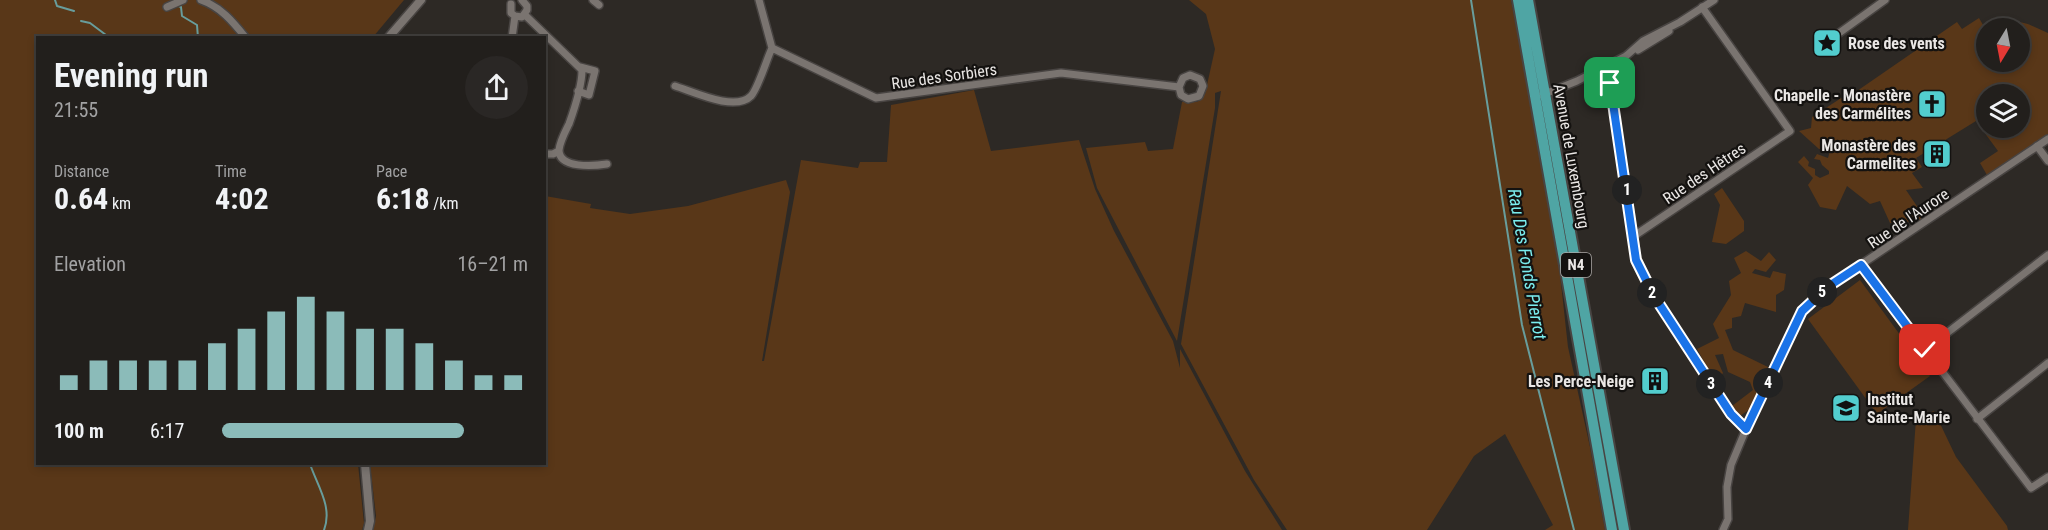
<!DOCTYPE html>
<meta charset="utf-8">
<style>
:root{--surface:#221f1c;--page:#2a2725;--text:#f1f3f6;--muted:#a2a2a3;--line:#3f3d3b;--accent:#8bbbb9}
body{margin:0;font-family:"Roboto Condensed",sans-serif;background:var(--page);color:var(--text);height:100vh;display:flex;flex-direction:column;font-size:22px;white-space:nowrap}
*{box-sizing:border-box;margin:0}
p{font-size:20px;color:var(--muted)}
.icon{flex:none;width:33px;height:33px;fill:none;stroke:currentColor;stroke-width:2;stroke-linecap:round;stroke-linejoin:round}
.map{position:relative;flex:1;overflow:hidden}
.drawer{position:absolute;left:36px;top:36px;width:510px;height:429px;display:flex;flex-direction:column;background:var(--surface);border-radius:0px;box-shadow:0 3px 9px #0003,0 0 0 2px var(--line)}
.drawer>*{flex:none}
.needle{width:39px;rotate:190deg}
.controls{position:absolute;left:1976px;top:18px;display:grid;gap:12px}
.controls a{display:grid;place-items:center;width:54px;height:54px;border-radius:50%;background:var(--surface);box-shadow:0 3px 9px #0003,0 0 0 2px var(--line);font-size:30px}
.pin{position:absolute;display:grid;place-items:center;width:51px;height:51px;color:#fff;margin:-26px;border-radius:12px;box-shadow:0 3px 9px #0006}
.km{position:absolute;width:30px;height:30px;margin:-15px;border-radius:50%;background:#222;color:#fff;font-size:16px;line-height:30px;text-align:center}
.round{display:grid;place-items:center;flex:none;width:63px;height:63px;border-radius:32px;background:var(--page)}
.head{display:flex;align-items:center;justify-content:space-between;height:102px;padding:0 18px}
h1{font-size:33px;font-weight:700;line-height:45px}
.stats{display:grid;grid-template-columns:repeat(3,1fr);gap:9px;height:102px;padding:6px 18px}
.stats div{display:grid;align-content:center}
.stats b{font-size:30px;font-weight:700}
.stats small{font-size:16px;font-weight:400}
.stats p{font-size:16px}
.chart{height:168px;padding:12px 18px}
.chart p{display:flex;justify-content:space-between}
.chart svg{width:100%;height:108px;margin-top:6px;stroke:var(--accent);stroke-width:6}
ul{padding:0 18px;list-style:none;font-size:20px}
li{display:grid;grid-template-columns:96px 72px 1fr;align-items:center;height:45px}
li i{height:15px;border-radius:8px;background:var(--accent)}
.map>svg:first-child{display:block}
.green{fill:#593718;fill-rule:evenodd}
.lines{fill:none;stroke-linecap:round;stroke-linejoin:round}
.stream{stroke:#689d9c;stroke-width:2}
.minor-casing{stroke:#484442;stroke-width:10}
.tertiary-casing{stroke:#484442;stroke-width:11}
.primary-casing{stroke:#484442;stroke-width:14}
.minor{stroke:#7a7470;stroke-width:7}
.tertiary{stroke:#7a7470;stroke-width:8}
.primary{stroke:#4fa5a4;stroke-width:10}
.route-casing{stroke:#fff;stroke-width:12}
.route{stroke:#1a73e8;stroke-width:8}
.labels{text-anchor:middle;stroke-width:4.5;stroke-linejoin:round;paint-order:stroke}
.shield{fill:#141210;stroke:#aaa7a5;stroke-width:1.5}
.shield-label{font-size:15px;font-weight:bold;fill:#eae7e5}
.poi-label{font-size:16px;font-weight:bold;fill:#eae7e5;stroke:#141210;text-anchor:end}
.street-label{font-size:16px;fill:#eae7e5;stroke:#141210}
.water-label{font-size:18px;font-style:italic;fill:#7bedee;stroke:#141210}
</style>
<div class="map">
<svg width="2048" height="530" viewBox="0 0 2048 530">
<rect width="100%" height="100%" fill="#2d2925"/>
<path class="green" d="M0,0H404L373,37L38,38V464H358L364,523L362,530H0Z
M1189,0H1511L1556,238L1568,347L1590,447L1605,530H1545L1553,525L1505,434L1474,456L1427,530H1287L1254,480L1181,344L1221,91L1215,93V108L1177,341L1097,188L1086,148L1145,142L1148,151L1173,149L1182,102H1197L1205,94L1215,49L1206,14Z
M1999,17L2028,24L2048,33V134L1987,175L1980,163L1998,151L1976,121L1916,158L1922,167L1912,173L1923,188L1906,190L1925,218L1920,221L1890,223L1880,201L1870,204L1847,186L1836,210L1820,207L1808,185L1813,178L1798,162L1804,156L1809,162L1808,166L1815,169V175L1820,178L1829,174V171L1822,165L1820,160L1814,159L1817,154L1828,158L1830,151L1819,149L1799,131L1811,128L1812,117L1855,89L1857,91L1957,22L1962,29L1979,18L1983,25L1992,19ZM1986,28H2019V62H1986ZM1986,94H2019V128H1986Z
M974,90L991,151L1079,140L1095,189L1114,231L1173,341L1180,368V349L1245,471L1282,530H373L376,516L370,464H544L545,196L591,204L590,208L630,214L688,206L786,180L790,192L762,361H764L801,160L858,168L860,162H887L891,105Z
M1722,188L1744,221V231L1726,244L1712,242L1720,205L1714,194Z
M1746,251L1761,261L1769,252L1776,260L1766,272L1755,269L1752,273L1770,278L1773,271L1786,274L1784,290L1776,295V312L1745,303L1741,316L1732,318V328L1725,330L1733,350L1768,367L1750,409L1740,416L1732,406L1753,390L1750,382L1728,372L1723,354L1715,355L1723,373L1716,383L1697,349L1719,338L1713,324L1731,295L1729,281L1741,273L1734,258Z
M1860,280L1930,376L1877,414L1808,319Z
M1934,411L1956,457L2007,526L2008,530H1908L1916,419Z"/>
<g class="lines">
<path class="stream" d="M55,0L57,6L74,11
M1471,0L1522,325L1574,530
M176,5L181,7L182,16L197,25L198,38
M81,21L90,23L110,38
M310,464C317,485 333,507 324,530"/>
<g class="minor-casing">
<path id="minor" d="M201,0C221,7 233,22 246,38
M593,0L599,5
M759,0L772,48L876,98L1061,73L1179,87L1181,95L1188,99L1199,96L1203,86L1200,79L1190,75L1183,78L1179,87
M511,4V13L515,16L522,17L527,10V6L522,0
M167,7L183,0
M525,15L582,70C582,84 574,110 569,124C565,132 560,141 559,150C559,169 594,166 607,164
M1680,22L1714,0
M512,38L515,16
M1826,40L1835,36L1885,0
M1638,50L1669,31
M1626,56L1613,70L1610,83L1637,260L1654,296L1731,414L1746,429
M675,86C694,92 735,112 751,96C758,89 767,58 772,48
M578,91L589,95L595,71L580,67
M1542,95L1577,81L1626,56L1643,41L1682,21
M2037,146L2048,161
M544,154H553L559,151
M1634,236L1790,131L1702,7
M1861,265L2031,488L2048,477
M1925,350L2048,255
M1977,419L2048,363
M1723,530L1728,519L1727,487L1731,465L1746,429L1802,311L1829,286L2048,139"/>
</g>
<g class="tertiary-casing">
<path id="tertiary" d="M388,38L421,0
M365,464L370,521L368,530"/>
</g>
<g class="primary-casing">
<path id="primary" d="M1518,0L1612,530
M1528,0L1624,530"/>
</g>
<use href="#minor" class="minor"/>
<use href="#tertiary" class="tertiary"/>
<use href="#primary" class="primary"/>
</g>
<g class="lines">
<g class="route-casing">
<path id="route" d="M1610,83L1636,260L1654,296L1731,414L1746,429L1802,311L1829,286L1861,265L1925,350"/>
</g>
<use href="#route" class="route"/>
</g>
<defs>
<g id="sight-square" transform="scale(1.5)"><rect x="-9" y="-9" width="18" height="18" rx="4" fill="#52cdce" stroke="#141210"/><path d="M0-6L1.8-2.2L6-1.7L2.9 1.2L3.7 5.4L0 3.3L-3.7 5.4L-2.9 1.2L-6-1.7L-1.8-2.2Z" fill="#111"/></g>
<g id="church-square" transform="scale(1.5)"><rect x="-9" y="-9" width="18" height="18" rx="4" fill="#52cdce" stroke="#141210"/><path d="M-1.2-6h2.4v3.5h3.3v2.4h-3.3V6h-2.4V-.1h-3.3v-2.4h3.3Z" fill="#111"/></g>
<g id="building-square" transform="scale(1.5)"><rect x="-9" y="-9" width="18" height="18" rx="4" fill="#52cdce" stroke="#141210"/><path d="M-4-6H4V6H1V3H-1V6H-4ZM-2.5-4.3h1.7v1.8h-1.7ZM.8-4.3h1.7v1.8H.8ZM-2.5-1h1.7V.8h-1.7ZM.8-1h1.7V.8H.8Z" fill="#111"/></g>
<g id="school-square" transform="scale(1.5)"><rect x="-9" y="-9" width="18" height="18" rx="4" fill="#52cdce" stroke="#141210"/><path d="M0-5L7-2L0 1L-7-2ZM-4 1L0 2.5L4 1V4Q0 6-4 4Z" fill="#111"/></g>
</defs>
<g fill-rule="evenodd">
<use href="#sight-square" x="1827" y="43"/>
<use href="#church-square" x="1932" y="104"/>
<use href="#building-square" x="1937" y="154"/>
<use href="#building-square" x="1655" y="381"/>
<use href="#school-square" x="1846" y="408"/>
</g>
<g class="labels">
<rect class="shield" x="1561" y="253" width="30" height="24" rx="4.5"/>
<g class="shield-label">
<text x="1576" y="270">N4</text>
</g>
<g class="poi-label">
<text x="1848" y="49" text-anchor="start">Rose des vents</text>
<text x="1911" y="101">Chapelle - Monastère<tspan x="1911" dy="18">des Carmélites</tspan></text>
<text x="1916" y="151">Monastère des<tspan x="1916" dy="18">Carmelites</tspan></text>
<text x="1634" y="387">Les Perce-Neige</text>
<text x="1867" y="405" text-anchor="start">Institut<tspan x="1867" dy="18">Sainte-Marie</tspan></text>
</g>
<g class="street-label">
<text transform="translate(944 76) rotate(-8)" y="6">Rue des Sorbiers</text>
<text transform="translate(1572 156) rotate(80)" y="6">Avenue de Luxembourg</text>
<text transform="translate(1704 173) rotate(-34)" y="6">Rue des Hêtres</text>
<text transform="translate(1908 218) rotate(-34)" y="6">Rue de l'Aurore</text>
</g>
<g class="water-label">
<text transform="translate(1527 264) rotate(80)" y="6">Rau Des Fonds Pierrot</text>
</g>
</g>
</svg>
<div class="controls">
<a><svg class="needle" viewBox="-14 -14 28 28"><path d="M0-13l5 13h-10z" fill="#e53935"/><path d="M0 13l5-13h-10z" fill="#a2a2a3"/></svg></a>
<a><svg class="icon" aria-label="layers" viewBox="0 0 24 24"><path d="M12 4l9 5-9 5-9-5zM3 14l9 5 9-5"/></svg></a>
</div>
<div class="pin" style="left:1610px;top:83px;background:#1e9e55"><svg class="icon" aria-label="arrive" viewBox="0 0 24 24"><path d="M6 21V4h12l-3 4 3 4H6"/></svg></div>
<div class="pin" style="left:1925px;top:350px;background:#d93025"><svg class="icon" aria-label="check" viewBox="0 0 24 24"><path d="M5 12l5 5 9-10"/></svg></div>
<b class="km" style="left:1627px;top:190px">1</b>
<b class="km" style="left:1652px;top:293px">2</b>
<b class="km" style="left:1711px;top:384px">3</b>
<b class="km" style="left:1768px;top:383px">4</b>
<b class="km" style="left:1822px;top:292px">5</b>
<section class="drawer">
<div class="head"><div><h1>Evening run</h1><p>21:55</p></div><a class="round"><svg class="icon" aria-label="share" viewBox="0 0 24 24"><path d="M12 15V3M7 8l5-5 5 5M5 13v7h14v-7"/></svg></a></div>
<div class="stats">
<div><p>Distance</p><b>0.64<small> km</small></b></div>
<div><p>Time</p><b>4:02</b></div>
<div><p>Pace</p><b>6:18<small> /km</small></b></div>
</div>
<div class="chart"><p><span>Elevation</span>16–21 m</p>
<svg viewBox="0 0 160 44" preserveAspectRatio="none"><path d="M5 44V38M15 44V32M25 44V32M35 44V32M45 44V32M55 44V25M65 44V19M75 44V12M85 44V6M95 44V12M105 44V19M115 44V19M125 44V25M135 44V32M145 44V38M155 44V38"/></svg>
</div>
<ul>
<li><b>100 m</b>6:17<i style="width:79%"></i></li>
</ul>
</section>
</div>
